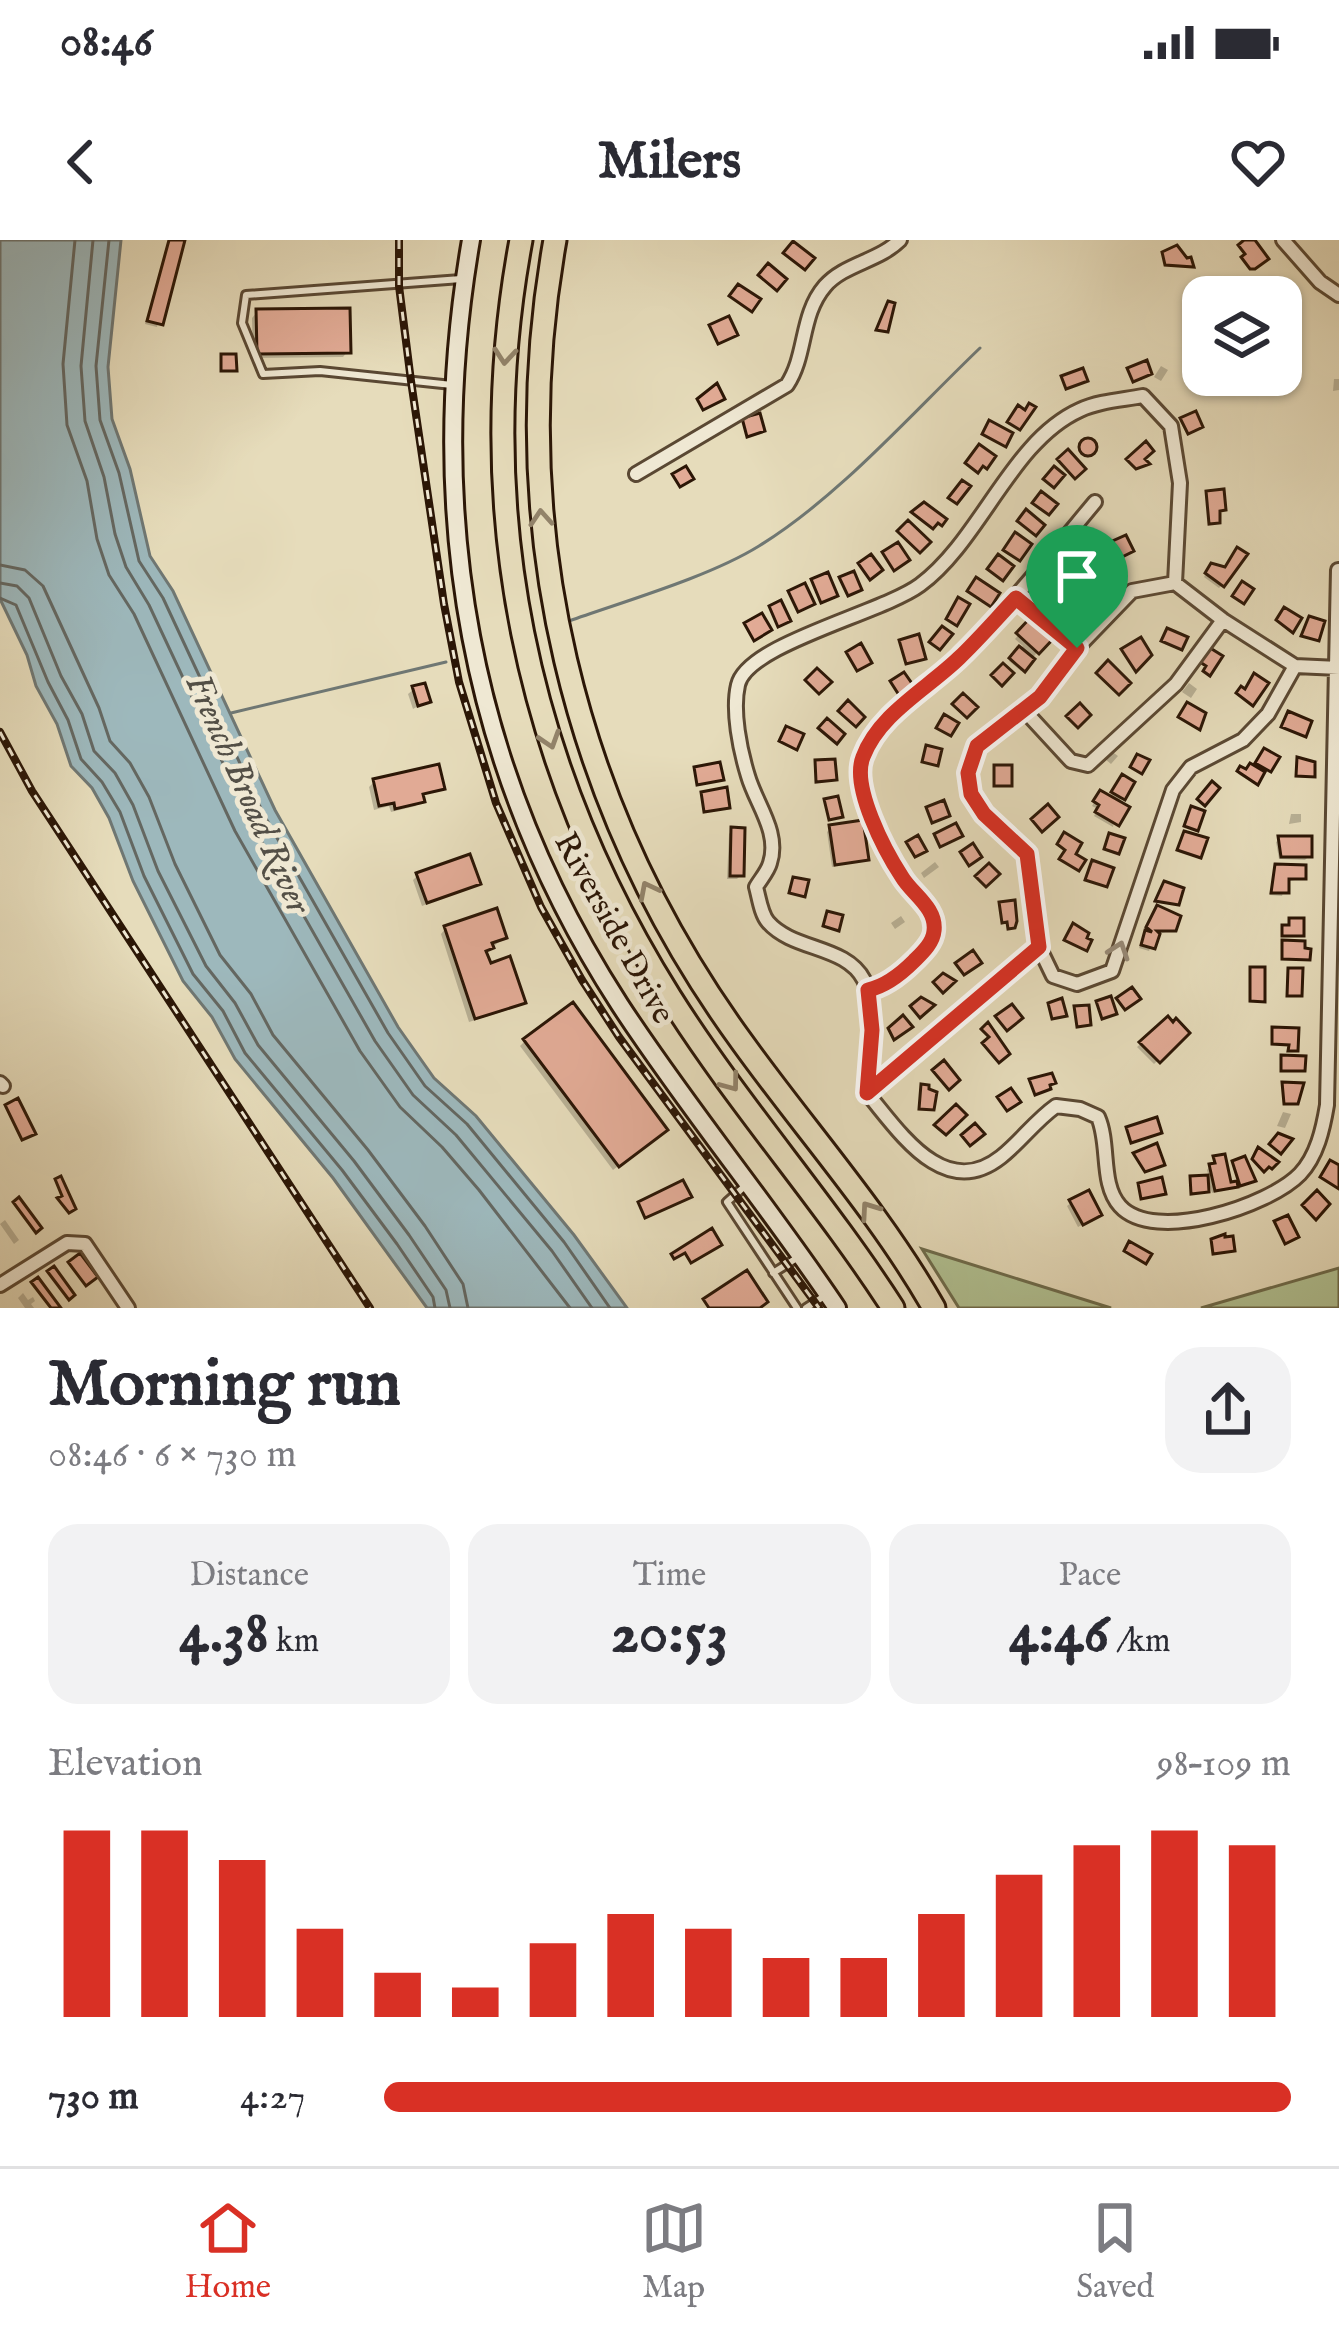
<!DOCTYPE html>
<meta charset="utf-8">
<style>
:root{--surface:#fff;--page:#f2f2f3;--text:#2b2b33;--muted:#7c7c81;--line:#e1e1e2;--accent:#d93025}
body{margin:0;font-family:"IM FELL English",serif;background:var(--page);color:var(--text);height:100vh;display:flex;flex-direction:column;font-size:45px;white-space:nowrap}
*{box-sizing:border-box;margin:0}
p{font-size:39px;color:var(--muted)}
.icon{flex:none;width:66px;height:66px;fill:none;stroke:currentColor;stroke-width:2;stroke-linecap:round;stroke-linejoin:round}
.map{position:relative;height:1068px;overflow:hidden}
.panel{display:flex;flex-direction:column;background:var(--surface);flex:1}
.panel>*{flex:none}
.tools{position:absolute;left:1182px;top:36px;display:grid;gap:24px}
.tools a{display:grid;place-items:center;width:120px;height:120px;border-radius:24px;background:var(--surface);box-shadow:0 3px 9px #0004;font-size:60px}
.pin{position:absolute;display:grid;place-items:center;width:102px;height:102px;color:#fff;margin:-123px -51px;border-radius:50% 50% 50% 0;rotate:-45deg;box-shadow:0 0 12px #0007}
.pin .icon{rotate:45deg}
.round{display:grid;place-items:center;flex:none;width:126px;height:126px;border-radius:36px;background:var(--page)}
.overview{display:flex;align-items:center;justify-content:space-between;height:204px;padding:0 48px}
h1{font-size:66px;font-weight:800;line-height:90px}
.figures{display:grid;grid-template-columns:repeat(3,1fr);gap:18px;height:204px;padding:12px 48px}
.figures div{display:grid;align-content:center;border-radius:30px;background:var(--page);text-align:center}
.figures b{font-size:60px;font-weight:800}
.figures small{font-size:33px;font-weight:400}
.figures p{font-size:33px}
.chart{height:336px;padding:24px 48px}
.chart p{display:flex;justify-content:space-between}
.chart svg{width:100%;height:216px;margin-top:12px;stroke:var(--accent);stroke-width:6}
ul{padding:0 48px;list-style:none;font-size:39px}
li{display:grid;grid-template-columns:192px 144px 1fr;align-items:center;height:90px}
li i{height:30px;border-radius:15px;background:var(--accent)}
.status{display:flex;justify-content:space-between;align-items:center;height:84px;padding:0 60px;background:var(--surface);direction:ltr}
.status svg{height:33px;fill:currentColor}
header{display:flex;justify-content:space-between;align-items:center;height:156px;padding:0 48px;background:var(--surface);font-size:54px;font-weight:800}
.dock{display:flex;justify-content:space-around;align-items:center;height:168px;border-top:3px solid var(--line);background:var(--surface);font-size:33px;color:var(--muted)}
.dock a{display:grid;justify-items:center;gap:6px}
.dock .selected{color:var(--accent)}
.map>svg:first-child{display:block}
.green{fill:#b1c293;stroke:#6e6c4c;stroke-width:3}
.water{fill:#9db8bc;stroke:#6f7773;stroke-width:3}
.shadow{fill:#0003}
.lines{fill:none;stroke-linecap:round;stroke-linejoin:round}
.shore{stroke:#646761;stroke-width:3}
.stream{stroke:#6f7773;stroke-width:3}
.building{fill:#e2ab96;stroke:#2b1606;stroke-width:3}
.lane-casing{stroke:#5a4833;stroke-width:12}
.street-casing{stroke:#5a4833;stroke-width:18}
.secondary-casing{stroke:#2b1606;stroke-width:22}
.highway-casing{stroke:#2b1606;stroke-width:27}
.lane{stroke:#efe8d3;stroke-width:6}
.street{stroke:#efe8d3;stroke-width:12}
.secondary{stroke:#efe8d3;stroke-width:16}
.highway{stroke:#e6dcbb;stroke-width:21}
.rail-casing{stroke:#2b1606;stroke-width:8}
.rail{stroke:#efe8d3;stroke-width:3;stroke-dasharray:9;stroke-linecap:butt}
.oneway{stroke:#92836a}
.oneway2{stroke:#978a77}
.route-casing{stroke:#fff;stroke-width:24}
.route{stroke:#d93025;stroke-width:15}
.labels{text-anchor:middle;stroke-width:10;stroke-linejoin:round;paint-order:stroke}
.street-label{font-size:33px;fill:#2b1606;stroke:#efe8d3}
.water-label{font-size:36px;font-style:italic;fill:#534f46;stroke:#efe8d3}
</style>
<div class="status"><b>08:46</b><svg viewBox="0 0 49 12"><path d="M0 12V9h3v3zM5 12V6h3v6zM10 12V3h3v9zM15 12V0h3v12zM26 1h20v11H26zM47 4h2v5h-2z"/></svg></div>
<header><svg class="icon" aria-label="back" viewBox="0 0 24 24"><path d="M15 5l-7 7 7 7"/></svg>Milers<svg class="icon" aria-label="heart" viewBox="0 0 24 24"><path d="M12 20l-8-8c-3-5 5-10 8-4 3-6 11-1 8 4z"/></svg></header>
<div class="map">
<svg width="1339" height="1068" viewBox="0 0 1339 1068">
<rect width="100%" height="100%" fill="#e6dcbb"/>
<filter id="stains"><feTurbulence type="fractalNoise" baseFrequency=".00167" numOctaves="4"/><feColorMatrix values="0 0 0 0 .2 0 0 0 0 .09 0 0 0 0 .02 0 0 0 .5 -.17"/></filter>
<radialGradient id="worn" r=".72"><stop offset=".6" stop-color="#630" stop-opacity="0"/><stop offset="1" stop-color="#630" stop-opacity=".3"/></radialGradient>
<path class="green" d="M922,1009L1111,1068H959Z
M1339,1028V1068H1201Z"/>
<path class="water" d="M0,0H121L108,127L112,179L130,229L150,316L173,351L275,570L398,787L434,838L476,876L574,995L627,1068H427L333,938L235,819L212,777L183,741L133,641L109,578L92,548L71,526L57,484L36,446L27,415L0,359Z"/>
<path class="shadow" d="M168,0H182L157,87L145,84Z
M257,72L348,111L343,117L253,118L252,78Z
M1161,126L1168,130L1161,141L1154,137Z
M1334,139H1339V150L1333,151Z
M1088,201L1095,209L1088,218L1081,215L1079,207Z
M1052,326L1083,348L1072,361L1042,339Z
M1208,330L1222,345L1219,348L1204,337Z
M1030,382L1049,399L1021,431L1009,421L1023,406L1015,399Z
M1189,443L1197,449L1191,458L1182,452Z
M414,449L427,461L413,469L408,454Z
M1111,511L1118,516L1111,524L1105,519Z
M1265,511L1269,530H1263L1254,544L1238,534L1241,530L1254,529Z
M1122,538V558L1117,563L1113,587L1094,576L1098,569L1092,566L1097,557L1109,558Z
M374,542L442,548L420,557L416,566L391,572L389,566L374,570L369,547Z
M1291,574H1301V582L1289,584Z
M831,588L865,619L832,627L827,592Z
M732,590L741,635L737,639H727L729,594Z
M1280,599L1309,616L1305,620L1279,619L1276,602Z
M935,622L939,627L924,638L921,633Z
M1276,627L1303,638L1286,642L1282,656L1270,655Z
M418,635L478,644L422,666L413,640Z
M901,676L905,682L895,689L891,683Z
M1150,681L1174,690L1157,694L1149,711L1139,708Z
M446,688L504,698L484,714L489,727L522,762L517,767L469,782L441,694Z
M1168,780L1186,793L1154,824L1137,807Z
M525,801L659,894L613,930L520,806Z
M1283,872L1291,874L1285,888L1277,886Z
M1215,919L1229,947L1212,953L1210,947L1204,952L1191,954L1189,941L1209,938L1207,930Z
M1071,963L1095,978L1078,987L1067,966Z
M5,980L19,1000L14,1004L0,984Z
M23,1053L28,1060L33,1057L35,1061L31,1064L34,1068H25L18,1058Z"/>
<g class="lines">
<path class="shore" d="M75,0L63,124L67,185L87,241L97,299L109,335L134,374L235,591L360,811L400,867L442,907L479,950L570,1068
M93,0L81,126L85,181L104,237L115,294L126,327L149,365L251,583L375,801L413,855L456,895L552,1011L592,1068
M109,0L96,126L100,180L119,233L139,321L163,358L264,575L388,793L425,846L467,884L564,1002L610,1068
M0,325L25,330L43,346L99,468L110,501L130,523L149,557L175,624L220,715L251,754L273,795L368,910L425,986L463,1044L468,1068
M0,343L17,346L29,358L61,436L82,474L94,511L115,533L133,565L158,631L206,726L235,763L258,805L354,921L409,995L446,1050L450,1068
M0,358L16,365L48,442L68,480L81,519L102,542L120,572L144,636L193,734L223,771L245,813L342,930L397,1004L433,1057L435,1068"/>
<path class="stream" d="M569,381C625,361 709,337 759,306C840,256 911,174 980,108
M231,473L446,422"/>
</g>
<path class="building" d="M169,0H185L163,85L147,81Z
M1244,0H1255L1269,19L1255,29H1250L1241,17L1245,14L1238,5Z
M793,1L815,18L805,30L783,13Z
M1177,5L1187,18L1191,17L1194,27L1165,25L1162,12Z
M768,23L787,39L777,51L758,35Z
M738,44L761,59L752,72L729,56Z
M888,61L895,63L888,92L876,90Z
M350,68L351,113L257,114L256,69Z
M729,76L738,95L718,104L709,85Z
M221,114H236L237,131H221Z
M1147,120L1152,134L1133,142L1127,128Z
M1083,128L1088,141L1066,149L1061,136Z
M717,143L725,159L703,170L697,159Z
M1029,163L1036,167L1020,190L1007,182L1018,165L1025,170Z
M1196,171L1203,187L1188,194L1180,178Z
M760,173L765,191L747,197L742,178Z
M989,180L1013,193L1006,207L982,194Z
M1079 207a9 9 0 1 1 18 0a9 9 0 1 1-18 0Z
M1146,201L1154,211L1145,219L1150,224L1136,229L1126,219Z
M979,204L996,216L987,229L983,226L978,233L965,223Z
M1068,209L1086,229L1075,239L1057,219Z
M686,226L694,239L680,247L672,234Z
M1054,226L1065,235L1054,248L1043,239Z
M962,240L971,246L957,264L948,258Z
M1224,249L1226,270L1220,271V283L1209,284L1206,251Z
M1041,251L1058,264L1049,275L1032,263Z
M924,262L947,279L942,286L938,283L933,289L911,272Z
M1026,269L1045,285L1036,296L1017,281Z
M908,280L931,302L920,313L897,291Z
M1015,292L1032,304L1020,321L1003,310Z
M1126,295L1134,311L1116,320L1108,303Z
M898,302L910,320L894,331L882,312Z
M1237,307L1248,314L1224,347L1205,333L1211,323L1225,327Z
M1099,312L1113,333L1096,345L1081,324Z
M871,314L883,330L870,340L858,323Z
M998,314L1014,326L1003,341L987,329Z
M1052,322L1087,347L1078,359L1043,334Z
M854,331L862,350L848,356L839,337Z
M828,332L838,356L821,363L811,339Z
M976,337L1000,353L991,367L967,351Z
M1242,341L1254,349L1244,364L1232,356Z
M805,343L815,364L798,372L788,351Z
M1048,348L1072,368L1060,382L1036,362Z
M958,357L970,364L957,386L946,379Z
M781,360L791,381L778,387L769,366Z
M1284,367L1302,378L1293,393L1276,380Z
M762,373L772,390L754,401L744,383Z
M1309,376L1325,381L1319,401L1301,396Z
M1030,378L1053,399L1039,414L1016,393Z
M942,386L953,394L940,410L929,402Z
M1167,388L1188,397L1182,410L1161,401Z
M919,394L926,419L906,424L899,400Z
M1141,397L1152,415L1136,432L1121,409Z
M861,403L872,423L857,431L846,412Z
M1019,406L1035,419L1025,432L1009,418Z
M1207,406L1223,416L1210,436L1203,431L1206,426L1197,420Z
M1108,420L1131,443L1119,455L1096,433Z
M1003,423L1014,433L1002,446L991,435Z
M817,428L832,442L819,454L805,440Z
M904,432L913,445L899,455L890,441Z
M1254,433L1269,443L1253,466L1236,453L1241,446L1245,449Z
M425,443L431,462L418,466L412,446Z
M963,453L978,467L967,478L952,464Z
M848,460L865,477L856,487L838,471Z
M1187,462L1206,473L1200,490L1178,477Z
M1080,463L1091,475L1078,488L1066,476Z
M1288,471L1312,481L1306,497L1281,487Z
M944,474L959,483L951,496L936,488Z
M827,478L845,494L837,504L818,488Z
M786,486L804,494L797,510L779,501Z
M926,505L942,509L938,526L922,522Z
M1264,508L1280,517L1271,532L1255,523Z
M1137,514L1150,520L1142,534L1130,527Z
M1297,517L1315,522V537L1296,536Z
M835,519L837,540L816,542L815,520Z
M720,522L724,540L697,545L694,527Z
M1250,523L1265,532L1258,545L1237,531L1240,526L1246,529Z
M439,524L445,549L423,554L425,562L395,569L394,563L379,566L373,539Z
M994,525H1012V546H994Z
M1122,534L1135,542L1125,560L1111,552Z
M1212,541L1220,548L1205,566L1197,559Z
M727,547L730,568L704,572L701,552Z
M1100,550L1130,567L1119,586L1095,572L1099,565L1093,561Z
M838,556L843,577L829,580L824,559Z
M944,560L950,576L932,583L926,567Z
M1048,564L1059,577L1042,592L1031,579Z
M1191,566L1205,571L1198,591L1184,586Z
M863,580L869,620L835,625L829,585Z
M956,583L963,596L940,607L934,594Z
M731,587L745,588L744,636H730Z
M1184,591L1208,598L1201,618L1177,610Z
M1064,592L1082,603L1076,614L1086,620L1079,631L1059,619L1065,610L1057,604Z
M1109,593L1125,598L1119,614L1104,609Z
M918,595L927,611L915,617L906,602Z
M1278,596H1312V617H1281Z
M973,603L982,617L969,626L960,612Z
M470,614L481,644L427,663L416,633Z
M1092,620L1114,628L1107,647L1085,640Z
M989,623L1000,634L986,647L975,636Z
M1275,624L1306,625V639H1289V653H1271Z
M793,637L809,640L805,657L789,653Z
M1164,641L1184,648L1179,665L1155,661Z
M1015,660L1017,681L1015,688L1008,689L1007,682L1002,683L999,662Z
M1157,665L1181,676L1176,691H1157L1160,694L1155,709L1141,705L1145,690L1152,692L1146,687Z
M497,668L507,698L492,703L494,708L486,711L491,723L510,716L526,763L475,779L444,686Z
M827,671L843,675L839,691L823,686Z
M1289,678H1304V696H1282V685H1289Z
M1073,683L1089,693L1087,698L1092,700L1087,711L1064,700Z
M1282,700L1305,701V708L1311,709L1310,720L1282,719Z
M973,710L982,723L964,735L955,723Z
M1250,727H1265V762L1250,761Z
M1288,728H1303L1302,756H1287Z
M943,733L956,741L943,753L933,742Z
M1132,747L1141,759L1125,770L1116,758Z
M1111,756L1117,774L1102,779L1096,761Z
M921,757L935,765L920,778L910,766Z
M1062,758L1067,776L1052,779L1048,763Z
M573,762L668,890L619,927L523,799Z
M1012,764L1023,778L1007,791L995,776Z
M1089,765L1091,785L1077,787L1074,766Z
M903,775L913,787L894,800L888,788Z
M1168,776L1173,782L1176,778L1190,793L1160,823L1139,802Z
M988,782L1010,814L999,823L982,803L989,797L981,789Z
M1272,787L1299,788L1298,811H1288L1289,805L1272,804Z
M1281,815L1306,816L1305,831H1281Z
M944,820L960,840L949,850L932,830Z
M1052,833L1056,843L1050,845L1051,849L1035,855L1029,839Z
M1282,842L1304,843L1298,864H1284Z
M921,844L929,845V849L937,852L934,870L919,869Z
M1011,848L1021,862L1007,871L997,857Z
M18,858L36,894L22,900L5,865Z
M956,864L967,875L946,895L934,885Z
M1157,877L1162,893L1131,903L1126,887Z
M975,883L985,894L970,906L961,895Z
M1278,893L1293,899L1281,914L1269,904Z
M1157,903L1165,925L1145,932L1133,913Z
M1258,907L1279,922L1272,929L1269,927L1264,932L1252,919Z
M1225,914L1231,942L1237,941L1238,947L1215,951L1209,924L1215,923L1213,916Z
M1245,916L1256,941L1240,946L1232,921Z
M1330,920L1339,925V949L1320,937Z
M1208,935L1209,952L1191,954L1190,936Z
M61,936L76,969L69,973L57,958L62,956L55,939Z
M1162,937L1166,954L1141,959L1138,943Z
M683,940L692,957L645,978L638,962Z
M1089,950L1102,975L1083,985L1069,960Z
M1317,950L1330,964L1316,980L1302,965Z
M19,957L42,988L36,993L13,962Z
M1288,975L1299,997L1285,1004L1274,981Z
M712,988L722,1005L691,1023L685,1013L674,1019L671,1014Z
M1225,994V997L1233,996L1235,1011L1213,1014L1211,999Z
M1129,1001L1152,1014L1146,1024L1124,1011Z
M80,1013L98,1037L86,1046L68,1022Z
M54,1026L75,1055L69,1060L47,1031Z
M747,1030L768,1062L760,1068H709L703,1059Z
M38,1037L61,1068H51L31,1042Z"/>
<g class="lines">
<g class="lane-casing">
<path id="lane" d="M452,145L320,131L263,134L242,83L246,55L461,39
M1016,358L1077,408
M745,946L727,962L797,1068
M773,1033L800,1016
M806,1068L823,1057"/>
</g>
<g class="street-casing">
<path id="street" d="M1283,0L1320,42L1339,55
M636,234L787,145C807,115 800,75 825,46C844,24 879,21 900,0
M1175,343L1180,243L1171,186L1143,156C1122,160 1099,161 1080,170C1011,201 981,300 920,345C882,373 747,404 738,445C732,471 740,510 748,536C756,564 780,592 770,623C768,631 760,640 756,647C759,658 761,674 768,682C793,711 846,705 864,740C880,771 870,819 867,853C899,891 944,962 1001,917C1021,901 1035,881 1056,866L1080,869L1098,877C1110,904 1100,944 1120,966C1154,1004 1269,966 1300,934C1317,916 1323,889 1327,865L1338,330
M1295,426L1268,474L1243,500L1191,527L1173,550L1112,731L1077,744L1053,736L1039,707L1026,614L984,574L971,554L968,533L977,506L1039,457L1077,408L1132,351L1175,343L1223,380L1295,426L1339,428
M1023,469L1071,521L1088,525L1176,444L1223,380
M867,750C885,746 901,734 914,722C924,712 937,698 934,683C931,664 912,653 902,639C884,611 857,562 860,528C863,495 899,470 921,451C987,395 1040,328 1095,262
M0,843L3,846
M867,853L1039,707
M0,1045L67,1003L85,1004L128,1068"/>
</g>
<g class="secondary-casing">
<path id="secondary" d="M471,0C424,272 469,532 620,765C688,869 768,965 837,1068"/>
</g>
<g class="highway-casing">
<path id="highway" d="M521,0C471,268 526,528 670,757C738,865 824,961 893,1068
M555,0C504,284 572,569 742,802C806,891 880,973 934,1068"/>
</g>
<use href="#lane" class="lane"/>
<use href="#street" class="street"/>
<use href="#secondary" class="secondary"/>
<use href="#highway" class="highway"/>
<g class="rail-casing">
<path id="rail" d="M399,0V46L411,141L444,364L459,442L496,563L541,667L582,740L619,797L819,1068
M0,492L32,551L370,1068"/>
</g>
<use href="#rail" class="rail"/>
</g>
<defs><path id="oneway-chevron" d="M-2-3.5L2.5 0L-2 3.5" fill="none" stroke-width="1.6" stroke-linecap="round" stroke-linejoin="round" transform="scale(3)"/></defs>
<g class="oneway">
<use href="#oneway-chevron" transform="translate(505 116) rotate(95)"/>
<use href="#oneway-chevron" transform="translate(541 278) rotate(-94)"/>
<use href="#oneway-chevron" transform="translate(550 500) rotate(72)"/>
<use href="#oneway-chevron" transform="translate(648 650) rotate(-117)"/>
<use href="#oneway-chevron" transform="translate(731 843) rotate(53)"/>
<use href="#oneway-chevron" transform="translate(869 970) rotate(-125)"/>
</g>
<use class="oneway2" href="#oneway-chevron" transform="translate(1119 710) rotate(-71)"/>
<g class="lines">
<g class="route-casing">
<path id="route" d="M1016,358L1077,408L1040,457L977,506L968,533L971,554L984,574L1027,614L1039,707L867,853L872,790L868,750C886,746 901,734 914,721C922,713 933,703 934,691C937,668 912,654 902,637C885,611 851,547 863,517C879,474 927,449 959,418C979,399 997,378 1016,358Z"/>
</g>
<use href="#route" class="route"/>
</g>
<g class="labels">
<g class="street-label">
<text transform="translate(616 687) rotate(61)" y="12">Riverside Drive</text>
</g>
<g class="water-label">
<text transform="translate(250 553) rotate(66)" y="13">French Broad River</text>
</g>
</g>
<rect width="100%" height="100%" filter="url(#stains)"/>
<rect width="100%" height="100%" fill="url(#worn)"/>
</svg>
<div class="tools">
<a><svg class="icon" aria-label="layers" viewBox="0 0 24 24"><path d="M12 4l9 5-9 5-9-5zM3 14l9 5 9-5"/></svg></a>
</div>
<div class="pin" style="left:1077px;top:408px;background:#1e9e55"><svg class="icon" aria-label="arrive" viewBox="0 0 24 24"><path d="M6 21V4h12l-3 4 3 4H6"/></svg></div>
</div>
<section class="panel">
<div class="overview"><div><h1>Morning run</h1><p>08:46 · 6 × 730 m</p></div><a class="round"><svg class="icon" aria-label="share" viewBox="0 0 24 24"><path d="M12 15V3M7 8l5-5 5 5M5 13v7h14v-7"/></svg></a></div>
<div class="figures">
<div><p>Distance</p><b>4.38<small> km</small></b></div>
<div><p>Time</p><b>20:53</b></div>
<div><p>Pace</p><b>4:46<small> /km</small></b></div>
</div>
<div class="chart"><p><span>Elevation</span>98–109 m</p>
<svg viewBox="0 0 160 44" preserveAspectRatio="none"><path d="M5 44V6M15 44V6M25 44V12M35 44V26M45 44V35M55 44V38M65 44V29M75 44V23M85 44V26M95 44V32M105 44V32M115 44V23M125 44V15M135 44V9M145 44V6M155 44V9"/></svg>
</div>
<ul>
<li><b>730 m</b>4:27<i style="width:100%"></i></li>
</ul>
</section>
<nav class="dock">
<a class="selected"><svg class="icon" aria-label="home" viewBox="0 0 24 24"><path d="M3 11l9-7 9 7M6 9v11h12V9"/></svg>Home</a>
<a><svg class="icon" aria-label="map" viewBox="0 0 24 24"><path d="M3 6l6-2 6 2 6-2v14l-6 2-6-2-6 2zM9 4v14M15 6v14"/></svg>Map</a>
<a><svg class="icon" aria-label="saved" viewBox="0 0 24 24"><path d="M7 4h10v16l-5-4-5 4z"/></svg>Saved</a>
</nav>
